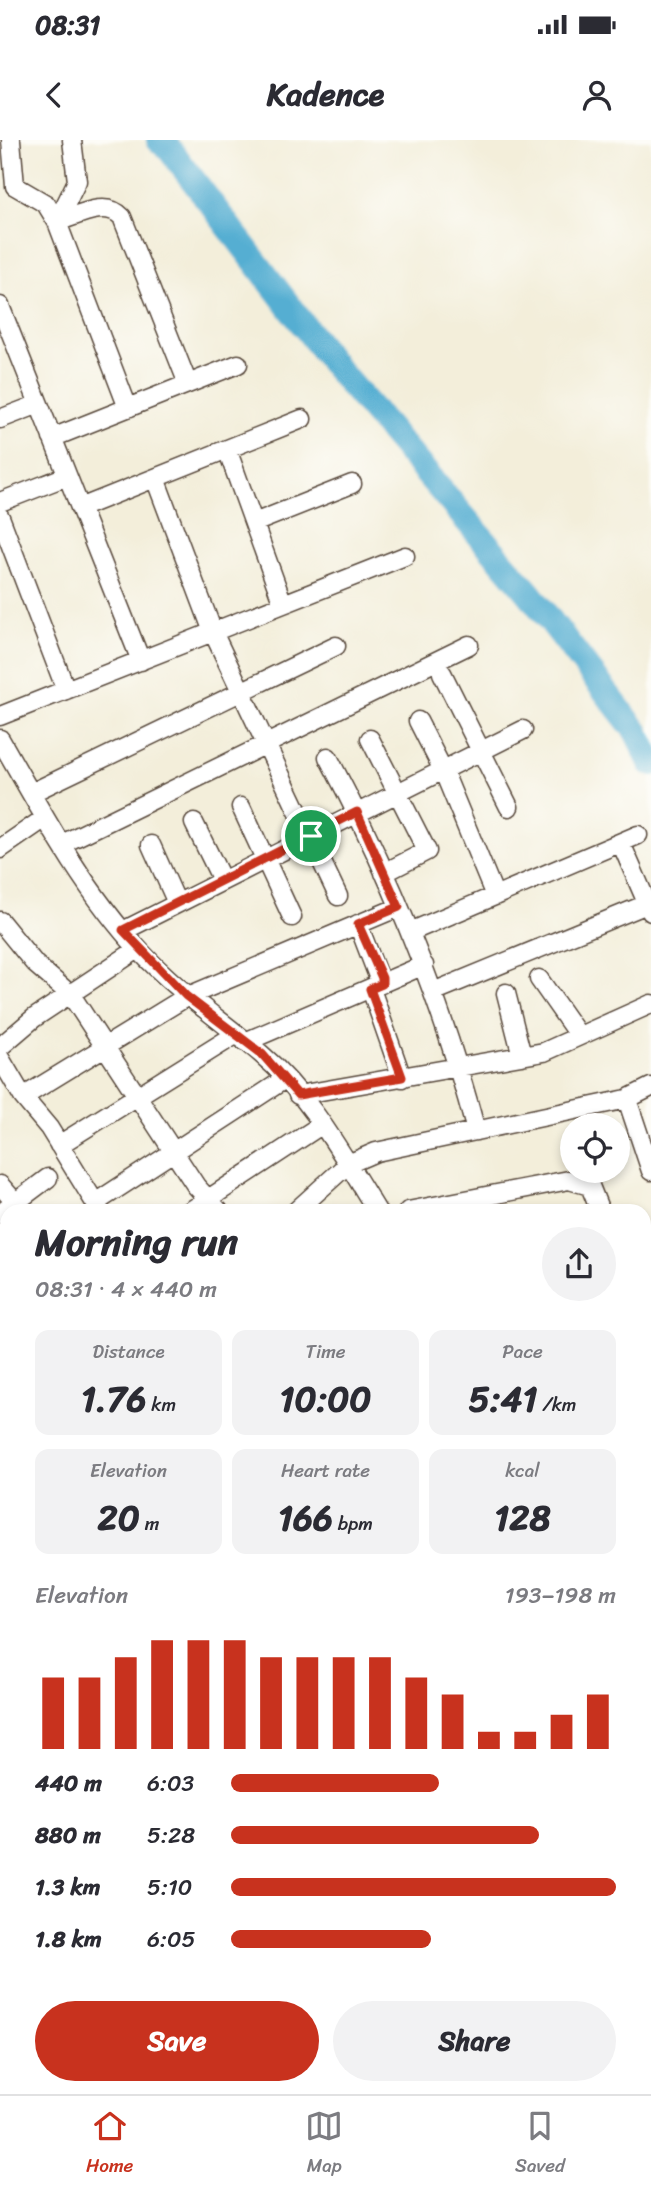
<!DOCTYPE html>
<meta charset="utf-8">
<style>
:root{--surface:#fff;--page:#f2f2f3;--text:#2b2b33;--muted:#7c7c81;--line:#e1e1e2;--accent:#c8321e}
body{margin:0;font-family:Sriracha,sans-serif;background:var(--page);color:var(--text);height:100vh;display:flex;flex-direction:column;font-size:26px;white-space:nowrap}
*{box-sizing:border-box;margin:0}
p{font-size:23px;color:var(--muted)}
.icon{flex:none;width:38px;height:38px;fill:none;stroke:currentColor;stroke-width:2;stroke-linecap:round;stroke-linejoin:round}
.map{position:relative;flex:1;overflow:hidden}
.panel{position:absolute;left:0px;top:1064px;width:651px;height:891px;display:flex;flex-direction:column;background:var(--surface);border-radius:21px 21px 0 0;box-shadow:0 4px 10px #0003}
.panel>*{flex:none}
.buttons{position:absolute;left:560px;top:973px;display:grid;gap:14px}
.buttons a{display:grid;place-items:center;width:70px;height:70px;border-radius:50%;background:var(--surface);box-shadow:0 4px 10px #0003;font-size:35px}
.pin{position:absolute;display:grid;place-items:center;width:60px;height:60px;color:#fff;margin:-30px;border:4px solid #fff;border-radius:50%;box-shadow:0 2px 7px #0007}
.round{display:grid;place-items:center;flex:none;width:74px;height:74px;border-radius:37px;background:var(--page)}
.head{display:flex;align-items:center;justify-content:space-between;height:119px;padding:0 35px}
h1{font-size:38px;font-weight:700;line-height:52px}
.figures{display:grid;grid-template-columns:repeat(3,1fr);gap:10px;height:119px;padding:7px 35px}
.figures div{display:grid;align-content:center;border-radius:14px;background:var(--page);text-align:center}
.figures b{font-size:35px;font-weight:700}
.figures small{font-size:19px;font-weight:400}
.figures p{font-size:19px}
.chart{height:196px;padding:14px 35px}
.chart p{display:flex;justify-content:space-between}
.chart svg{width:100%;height:126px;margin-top:7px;stroke:var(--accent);stroke-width:6}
.button{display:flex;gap:14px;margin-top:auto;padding:14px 35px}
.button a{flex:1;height:80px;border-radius:42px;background:var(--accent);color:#fff;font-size:28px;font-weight:700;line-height:80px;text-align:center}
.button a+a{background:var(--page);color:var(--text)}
ul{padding:0 35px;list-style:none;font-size:23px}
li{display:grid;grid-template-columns:112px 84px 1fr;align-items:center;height:52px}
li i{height:18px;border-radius:9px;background:var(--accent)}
.status{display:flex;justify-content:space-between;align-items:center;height:49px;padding:0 35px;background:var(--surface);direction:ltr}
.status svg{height:19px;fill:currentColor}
header{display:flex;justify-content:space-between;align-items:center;height:91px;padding:0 35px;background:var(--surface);font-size:32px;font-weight:700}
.dock{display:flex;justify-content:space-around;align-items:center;height:98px;border-top:2px solid var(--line);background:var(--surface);font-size:19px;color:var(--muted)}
.dock a{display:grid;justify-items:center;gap:4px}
.dock .current{color:var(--accent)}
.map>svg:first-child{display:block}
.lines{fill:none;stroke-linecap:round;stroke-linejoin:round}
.river{stroke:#54aed2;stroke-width:26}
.minor-casing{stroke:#57473a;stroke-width:21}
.minor{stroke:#fff;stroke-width:18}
.route-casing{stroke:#fff;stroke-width:14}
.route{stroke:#c8321e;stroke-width:9}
</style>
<div class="status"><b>08:31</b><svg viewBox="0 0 49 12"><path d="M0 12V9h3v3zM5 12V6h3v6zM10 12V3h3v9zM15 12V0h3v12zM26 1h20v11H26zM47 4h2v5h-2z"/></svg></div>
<header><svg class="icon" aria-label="back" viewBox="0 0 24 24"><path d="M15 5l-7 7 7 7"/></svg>Kadence<svg class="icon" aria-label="person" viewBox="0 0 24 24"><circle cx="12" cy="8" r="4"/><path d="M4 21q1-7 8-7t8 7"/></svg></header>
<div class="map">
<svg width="651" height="1954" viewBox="0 0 651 1954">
<rect width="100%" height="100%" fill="#fdfcf7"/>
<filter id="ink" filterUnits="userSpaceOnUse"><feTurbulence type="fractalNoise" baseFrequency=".0143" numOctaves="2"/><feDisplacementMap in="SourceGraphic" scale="14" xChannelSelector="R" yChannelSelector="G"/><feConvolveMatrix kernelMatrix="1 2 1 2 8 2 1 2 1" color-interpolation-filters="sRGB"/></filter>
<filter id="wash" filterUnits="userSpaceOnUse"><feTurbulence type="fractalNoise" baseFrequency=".00686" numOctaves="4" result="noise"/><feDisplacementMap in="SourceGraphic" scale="28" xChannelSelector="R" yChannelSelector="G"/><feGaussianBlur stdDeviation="1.57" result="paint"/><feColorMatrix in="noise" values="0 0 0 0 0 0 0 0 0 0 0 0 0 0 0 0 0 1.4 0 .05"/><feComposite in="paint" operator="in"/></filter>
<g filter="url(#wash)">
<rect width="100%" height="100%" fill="#f3eeda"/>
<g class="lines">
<path class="river" d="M159,0L171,11L337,229L529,453L636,591L651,623"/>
</g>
</g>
<g filter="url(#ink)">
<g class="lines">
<g class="minor-casing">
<path id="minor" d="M11,0L15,46L46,64L57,82L128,268
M57,82C77,76 106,59 122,77L188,244
M57,82L77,41L72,0
M0,166L141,521
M0,279L39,264
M52,298L238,224
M227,309L283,464
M155,338L213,492L338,756
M0,362L67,336
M80,368L302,279
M0,377L66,550
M254,383L352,344
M442,533L509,667
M0,576L405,416
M418,581L443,630L495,756
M0,599C41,671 83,750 140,811C177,851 220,879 261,914C310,955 344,1018 377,1071
M370,599L427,711L384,733
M328,617C391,736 442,861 476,991
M31,653L336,506
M241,667L292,777
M194,683L222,740
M621,703L651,772
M62,704L469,505
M151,705L177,763
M0,709L45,678
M0,781L35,824L71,855L196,1046L219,1071
M358,784L381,844
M123,791L523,590
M410,792L638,695
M539,839L579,896
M371,849L402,938
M433,852L647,764
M506,853L522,916
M245,902L424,825
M0,907L34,878L138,809
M0,918L23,957L49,988L100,1071
M298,955L544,912L651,864
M23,957L186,857L399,767
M627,959L651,1031
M59,1005L235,895
M0,1045L15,1062
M95,1063L285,939
M190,1071L321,985
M296,1071L348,1024L376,1012L627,959L651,947
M408,1071L569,1040L590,1046L600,1071
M0,1074L48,1038
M644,1106L651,1104
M0,1188L7,1182
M644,1230L651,1229
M0,1246L7,1239
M644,1289L651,1332
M0,1306L7,1300
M0,1338L7,1346
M0,1394L7,1388
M644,1466L651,1473
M0,1468L7,1476
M0,1522L7,1516
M644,1534L651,1541
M0,1560L7,1569
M0,1605L7,1600
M0,1655L7,1663
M644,1706L651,1699
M644,1716L651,1731
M0,1736L7,1744
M644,1757L651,1744
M644,1809L651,1812
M0,1822L7,1817
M0,1865L7,1871
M644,1869L651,1873
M295,1948L301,1954
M376,1948L381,1954
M443,1948L448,1954
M502,1948L507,1954
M624,1948L630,1954
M105,1954L113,1948
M209,1954L217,1948
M315,1954L323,1948
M605,1954L609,1948"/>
</g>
<use href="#minor" class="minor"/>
</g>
</g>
<g class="lines" filter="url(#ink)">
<g class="route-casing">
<path id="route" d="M357,672L399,767L358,784L382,838V844L370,849L402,937L298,955L262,914L186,856L123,790Z"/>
</g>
<use href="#route" class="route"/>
</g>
</svg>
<div class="buttons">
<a><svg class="icon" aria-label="locate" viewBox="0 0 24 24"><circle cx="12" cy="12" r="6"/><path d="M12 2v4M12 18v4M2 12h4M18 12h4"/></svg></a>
</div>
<div class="pin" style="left:311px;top:696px;background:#1e9e55"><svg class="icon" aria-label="arrive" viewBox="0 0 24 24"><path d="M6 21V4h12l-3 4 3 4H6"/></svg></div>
<section class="panel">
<div class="head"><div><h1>Morning run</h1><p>08:31 · 4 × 440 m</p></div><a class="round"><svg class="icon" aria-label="share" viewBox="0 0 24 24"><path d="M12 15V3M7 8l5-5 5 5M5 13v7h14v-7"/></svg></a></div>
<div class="figures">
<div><p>Distance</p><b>1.76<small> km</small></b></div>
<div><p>Time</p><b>10:00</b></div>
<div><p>Pace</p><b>5:41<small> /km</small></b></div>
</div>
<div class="figures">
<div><p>Elevation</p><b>20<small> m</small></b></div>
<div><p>Heart rate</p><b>166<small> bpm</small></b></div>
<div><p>kcal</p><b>128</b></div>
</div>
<div class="chart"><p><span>Elevation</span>193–198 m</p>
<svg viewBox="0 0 160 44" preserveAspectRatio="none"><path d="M5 44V19M15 44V19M25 44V12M35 44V6M45 44V6M55 44V6M65 44V12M75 44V12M85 44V12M95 44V12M105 44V19M115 44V25M125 44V38M135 44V38M145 44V32M155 44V25"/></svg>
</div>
<ul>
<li><b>440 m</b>6:03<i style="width:54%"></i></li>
<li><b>880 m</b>5:28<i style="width:80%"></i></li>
<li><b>1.3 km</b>5:10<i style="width:100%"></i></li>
<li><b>1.8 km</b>6:05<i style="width:52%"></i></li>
</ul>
<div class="button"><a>Save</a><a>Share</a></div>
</section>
</div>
<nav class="dock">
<a class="current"><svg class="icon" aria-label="home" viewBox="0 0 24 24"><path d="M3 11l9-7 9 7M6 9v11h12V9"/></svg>Home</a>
<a><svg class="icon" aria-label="map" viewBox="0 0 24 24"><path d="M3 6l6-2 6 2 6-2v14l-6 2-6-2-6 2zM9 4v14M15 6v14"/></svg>Map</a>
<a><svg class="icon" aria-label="saved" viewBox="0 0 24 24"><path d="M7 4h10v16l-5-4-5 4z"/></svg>Saved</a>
</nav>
